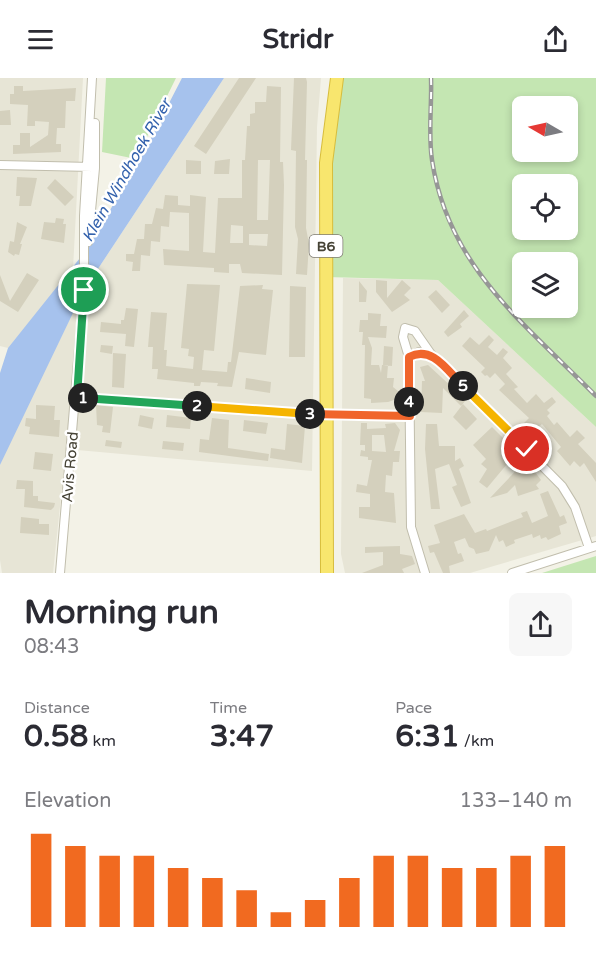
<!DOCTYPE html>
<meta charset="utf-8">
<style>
:root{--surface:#fff;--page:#f7f7f7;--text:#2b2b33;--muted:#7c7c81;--accent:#f16a20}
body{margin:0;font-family:"Varela Round",sans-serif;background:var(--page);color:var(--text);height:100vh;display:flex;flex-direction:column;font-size:22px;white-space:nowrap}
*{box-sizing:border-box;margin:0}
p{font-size:20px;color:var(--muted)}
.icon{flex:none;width:33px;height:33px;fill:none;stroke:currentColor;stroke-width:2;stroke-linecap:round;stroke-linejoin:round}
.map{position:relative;height:495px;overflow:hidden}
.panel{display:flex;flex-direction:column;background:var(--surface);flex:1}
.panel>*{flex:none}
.needle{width:39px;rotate:279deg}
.fabs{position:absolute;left:512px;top:18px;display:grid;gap:12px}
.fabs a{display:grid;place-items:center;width:66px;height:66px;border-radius:9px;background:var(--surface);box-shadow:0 3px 9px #0003;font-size:30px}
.pin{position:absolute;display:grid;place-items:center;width:51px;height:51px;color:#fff;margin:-26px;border:3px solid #fff;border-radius:50%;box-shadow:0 2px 6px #0007}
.km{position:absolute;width:30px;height:30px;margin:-15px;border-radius:50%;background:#222;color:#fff;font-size:16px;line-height:30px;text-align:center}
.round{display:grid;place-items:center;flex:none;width:63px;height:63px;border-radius:9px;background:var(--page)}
.headline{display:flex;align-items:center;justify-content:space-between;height:102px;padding:0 24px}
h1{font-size:33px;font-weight:700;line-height:45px}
.stats{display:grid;grid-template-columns:repeat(3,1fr);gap:9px;height:102px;padding:6px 24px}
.stats div{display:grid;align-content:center}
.stats b{font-size:30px;font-weight:700}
.stats small{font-size:16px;font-weight:400}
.stats p{font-size:16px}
.chart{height:168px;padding:12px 24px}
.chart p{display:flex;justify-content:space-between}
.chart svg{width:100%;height:108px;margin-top:6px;stroke:var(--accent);stroke-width:6}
header{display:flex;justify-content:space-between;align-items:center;height:78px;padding:0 24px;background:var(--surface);font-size:27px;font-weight:700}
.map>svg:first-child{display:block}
.residential{fill:#e7e5d6}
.green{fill:#c4e6b2;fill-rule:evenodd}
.water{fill:#a6c2ed}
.building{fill:#d4d0bd;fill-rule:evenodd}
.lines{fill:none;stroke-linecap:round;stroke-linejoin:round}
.minor-casing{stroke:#c1bead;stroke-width:10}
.highway-casing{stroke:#d7bd3d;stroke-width:14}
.minor{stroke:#fff;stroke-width:8}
.highway{stroke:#f8e66e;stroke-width:12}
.rail-casing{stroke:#969696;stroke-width:4.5}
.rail{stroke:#fff;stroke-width:2;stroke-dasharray:7;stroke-linecap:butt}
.split-1-casing{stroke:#fff;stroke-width:12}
.split-2-casing{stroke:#fff;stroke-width:12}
.split-3-casing{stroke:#fff;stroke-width:12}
.split-4-casing{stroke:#fff;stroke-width:12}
.split-5-casing{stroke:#fff;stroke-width:12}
.split-6-casing{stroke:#fff;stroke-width:12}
.split-1{stroke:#22a559;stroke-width:8}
.split-2{stroke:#22a559;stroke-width:8}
.split-3{stroke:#f5b400;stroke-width:8}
.split-4{stroke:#f0652b;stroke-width:8}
.split-5{stroke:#f0652b;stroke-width:8}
.split-6{stroke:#f5b400;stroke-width:8}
.labels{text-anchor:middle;stroke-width:5;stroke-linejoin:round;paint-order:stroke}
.shield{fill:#fff;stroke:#7e7b72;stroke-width:1.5}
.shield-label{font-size:14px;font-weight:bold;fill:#464336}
.street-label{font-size:15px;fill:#464336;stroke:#fff}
.water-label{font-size:16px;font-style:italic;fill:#3462ad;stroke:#fff}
</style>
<header><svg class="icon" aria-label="menu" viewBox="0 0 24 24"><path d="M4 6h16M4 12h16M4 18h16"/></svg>Stridr<svg class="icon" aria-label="share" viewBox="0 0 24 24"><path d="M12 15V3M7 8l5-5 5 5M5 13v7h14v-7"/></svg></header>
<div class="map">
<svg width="596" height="495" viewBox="0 0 596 495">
<rect width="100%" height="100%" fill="#f3f2e7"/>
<path class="residential" d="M0,0H83L73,191L8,270L0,268Z
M224,0H321L317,49L312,393L66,371L53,495H2L0,482V387L8,367L84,212Z
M343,200L438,202L596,349V458L470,495H345L341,476Z"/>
<path class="green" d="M106,0H176L136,81L102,74Z
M337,0H596V349L438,202L326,199L329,44ZM522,28H567V74H522ZM522,106H567V152H522ZM522,184H567V230H522Z
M596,478V495H542Z"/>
<path class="water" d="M182,0H224L84,212L0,387V295L8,270L84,175L136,89Z"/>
<path class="building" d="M239,0H256L206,76L194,68Z
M294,0H306L307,4L305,82H307L306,150L309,166L307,197L296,196L298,161L295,149L296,73L291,72Z
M14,8H23V13L76,10L75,23H66L65,50H57L56,66H61V74L13,76V67H20V55H30V69L48,57L49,44L35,43V48H27L28,27L10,26V16H14Z
M267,8L281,9L280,84H283L284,107L282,197L242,195L240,186H229V195L214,194V190L164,187L163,171L189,173V135L170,134L169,149L161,148L160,164L151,163L150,178L141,177L140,193H132L133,184L126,183V176H134L137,161H144L145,146H152L156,130L163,131L165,117L178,118V127L190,128V117L206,119L203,174L215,175L218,120H242V82H245L247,48H250V36L255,35V24H266ZM258,82H270L268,142H257ZM231,147L243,148V165H230ZM249,156H268L267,168L249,167Z
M10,32L11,47H0V33Z
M230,81L229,96H214L215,83Z
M186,82L201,83V96H186Z
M17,99L37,100L31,128H19L20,118H16Z
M55,101L74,119L65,128L47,110Z
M56,140L64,141L63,146H66L64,165L41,161L44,144L55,145Z
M17,144L27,149L20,166H22L19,177L15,176L14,178L8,174L10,163L14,164Z
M27,195L39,202L18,234L0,223V197L10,223Z
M376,202L387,203V220L402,202L411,210L404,217L410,222L392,234L376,214Z
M359,203L367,213L366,224H359Z
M187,206L220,207L214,273L204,272L202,292L227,294L228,284H231L240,208L263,207L262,211L273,212L266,277L239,274L232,309L217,308L218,305L201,304L200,308H194V305L157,301L158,291H152L153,269H148L151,234L167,235L164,272H167L166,288L193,291L194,279L188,278L189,271L181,270Z
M290,208L306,209L305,279H289Z
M436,212L450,227L442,235L428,219Z
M126,230L138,231L134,269L125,268L126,256L100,254L101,244L121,246V242H124Z
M464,232L469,238L460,246L462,249L448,259L444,254Z
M368,235L381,236L380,248H387L386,260L368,259L372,270L371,287H379L381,295L382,287H388L387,300H394L393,309L398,313L394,322L388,324L371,325V321L364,320L365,267H362L363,254H359L360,242H368Z
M489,257L494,262L488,269L497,277L503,270L508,274L503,280L512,290L506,296L518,309L514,311L527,325L536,316L544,325L552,319L556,324L547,332L550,335L547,338L554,347L557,344L570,359L577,352L585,360L578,366L596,385V404L584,385L580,389L574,383L570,388L557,373L561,369L542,346L533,354L524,345L529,340L499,312L505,306L495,295L490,300L487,297L485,298L481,294L485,290L462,268L470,259L479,267Z
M101,267L113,268L112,276L100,274Z
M384,268L393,269L392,288L383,287Z
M113,275L126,276L124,310L112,309Z
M428,287L466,322L461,328L443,310L442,335L421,334L422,303H425L420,289Z
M246,300L271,304L270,315L245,311Z
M463,326L477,341L466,352L453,339Z
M36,327L55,328L54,342H60L59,359L29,356L30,349L25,348L26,340L36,341Z
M96,327L113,329L110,355L102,354L103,348L97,347Z
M140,337L154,340L152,351L138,348Z
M167,337L191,340L190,351L166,349Z
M212,340L229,342L228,370L269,376L268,383L199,374L200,361L209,362Z
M244,342L268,345L266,356L243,353Z
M361,345H367V351L386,350L385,346L395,345L400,352L394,373H400L399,384H393L392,398L386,397L385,414L394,415L396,445L359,440V429H370V416L356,414L357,406L367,408L372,382H368V379L360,378L361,372L365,373V367H360ZM372,357H384L386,374L372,373Z
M287,346L305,348L302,385L270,380L271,370L285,372Z
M426,346H437L439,368H455V383L460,380L464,388L459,391L471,425L461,429L452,409L457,407L449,386L435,391L440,431H431L425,371Z
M492,349L517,374L487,410L479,404L487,391L481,386L486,381L473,367Z
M106,362L122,364L121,370L105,368Z
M163,363L184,365L183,373L162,371Z
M35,374L53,376L51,393L33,391Z
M526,382L541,402L536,407L539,411L518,418L515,407L507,415L490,420Z
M17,402L33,403V418H38V423L55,425L54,429L51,432L24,429L25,411H16Z
M548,413L560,439L564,437L567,445L559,448L561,456L548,462L546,459L541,461L540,457L533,460L532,456L514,462L515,465L506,469L503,462L499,464L496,457L489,473L476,476L474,471L469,469L465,460L454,464L458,476L461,475L464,483L449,488L450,495H443L434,474L430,475L428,468L440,465L434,447L464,436L475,455L486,451L487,453L523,439L521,435L527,433L532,445L548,438L540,416Z
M21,439L39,441V446H49V457L20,455Z
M400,468V476L412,478L415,486L402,491L404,495H362L383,487V474L365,475V469Z"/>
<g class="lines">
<g class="minor-casing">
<path id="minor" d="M0,87L92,89
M88,164L95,90V45
M409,279L419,274L431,276
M77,319L326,337L409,338
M60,495L84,212V138L92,0
M425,495L411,449L409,279L403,259L405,250L415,253L431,276L562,408L575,429L589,470
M512,495L596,468"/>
</g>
<g class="highway-casing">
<path id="highway" d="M327,495L326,85L337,0"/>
</g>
<use href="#minor" class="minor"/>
<use href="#highway" class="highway"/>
<g class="rail-casing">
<path id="rail" d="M431,0C432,27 428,56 432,82C448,189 525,246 596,318"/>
</g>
<use href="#rail" class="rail"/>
</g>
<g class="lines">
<g class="split-1-casing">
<path id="split-1" d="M83,320L77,319L84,212"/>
</g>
<g class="split-2-casing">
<path id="split-2" d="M83,320L197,328"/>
</g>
<g class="split-3-casing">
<path id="split-3" d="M197,328L310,336"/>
</g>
<g class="split-4-casing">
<path id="split-4" d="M310,336L410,338L409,324"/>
</g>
<g class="split-5-casing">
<path id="split-5" d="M409,324V279C432,267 447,292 463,308"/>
</g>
<g class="split-6-casing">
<path id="split-6" d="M463,308L527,371"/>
</g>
<use href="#split-1" class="split-1"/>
<use href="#split-2" class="split-2"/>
<use href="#split-3" class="split-3"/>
<use href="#split-4" class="split-4"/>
<use href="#split-5" class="split-5"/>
<use href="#split-6" class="split-6"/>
</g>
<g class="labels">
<rect class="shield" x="309.5" y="157" width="33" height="22" rx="4.5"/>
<g class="shield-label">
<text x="326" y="173">B6</text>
</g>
<g class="street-label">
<text transform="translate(70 389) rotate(-85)" y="5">Avis Road</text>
</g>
<g class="water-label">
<text transform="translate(126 92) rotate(-60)" y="6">Klein Windhoek River</text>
</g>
</g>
</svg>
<div class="fabs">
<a><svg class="needle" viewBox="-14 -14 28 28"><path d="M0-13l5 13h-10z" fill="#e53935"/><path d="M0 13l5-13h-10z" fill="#7c7c81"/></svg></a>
<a><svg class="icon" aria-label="locate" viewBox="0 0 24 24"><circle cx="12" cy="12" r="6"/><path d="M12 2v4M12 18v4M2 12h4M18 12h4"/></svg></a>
<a><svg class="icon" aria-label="layers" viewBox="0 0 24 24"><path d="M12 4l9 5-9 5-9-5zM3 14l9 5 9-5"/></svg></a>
</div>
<div class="pin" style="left:84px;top:212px;background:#1e9e55"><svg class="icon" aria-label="arrive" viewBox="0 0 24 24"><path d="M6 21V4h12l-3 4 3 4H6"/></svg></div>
<div class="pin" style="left:527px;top:371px;background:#d93025"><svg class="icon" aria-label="check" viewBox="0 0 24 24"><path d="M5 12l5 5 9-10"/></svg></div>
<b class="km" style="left:83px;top:320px">1</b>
<b class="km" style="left:197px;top:328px">2</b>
<b class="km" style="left:310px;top:336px">3</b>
<b class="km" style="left:409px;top:324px">4</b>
<b class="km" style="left:463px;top:308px">5</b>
</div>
<section class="panel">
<div class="headline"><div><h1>Morning run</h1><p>08:43</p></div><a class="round"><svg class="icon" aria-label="share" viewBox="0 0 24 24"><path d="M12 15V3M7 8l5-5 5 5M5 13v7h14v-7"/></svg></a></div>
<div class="stats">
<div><p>Distance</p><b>0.58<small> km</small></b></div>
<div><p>Time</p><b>3:47</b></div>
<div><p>Pace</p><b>6:31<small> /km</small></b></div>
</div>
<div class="chart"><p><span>Elevation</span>133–140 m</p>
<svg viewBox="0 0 160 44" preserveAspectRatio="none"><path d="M5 44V6M15 44V11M25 44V15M35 44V15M45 44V20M55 44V24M65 44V29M75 44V38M85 44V33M95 44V24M105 44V15M115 44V15M125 44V20M135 44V20M145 44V15M155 44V11"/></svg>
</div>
</section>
